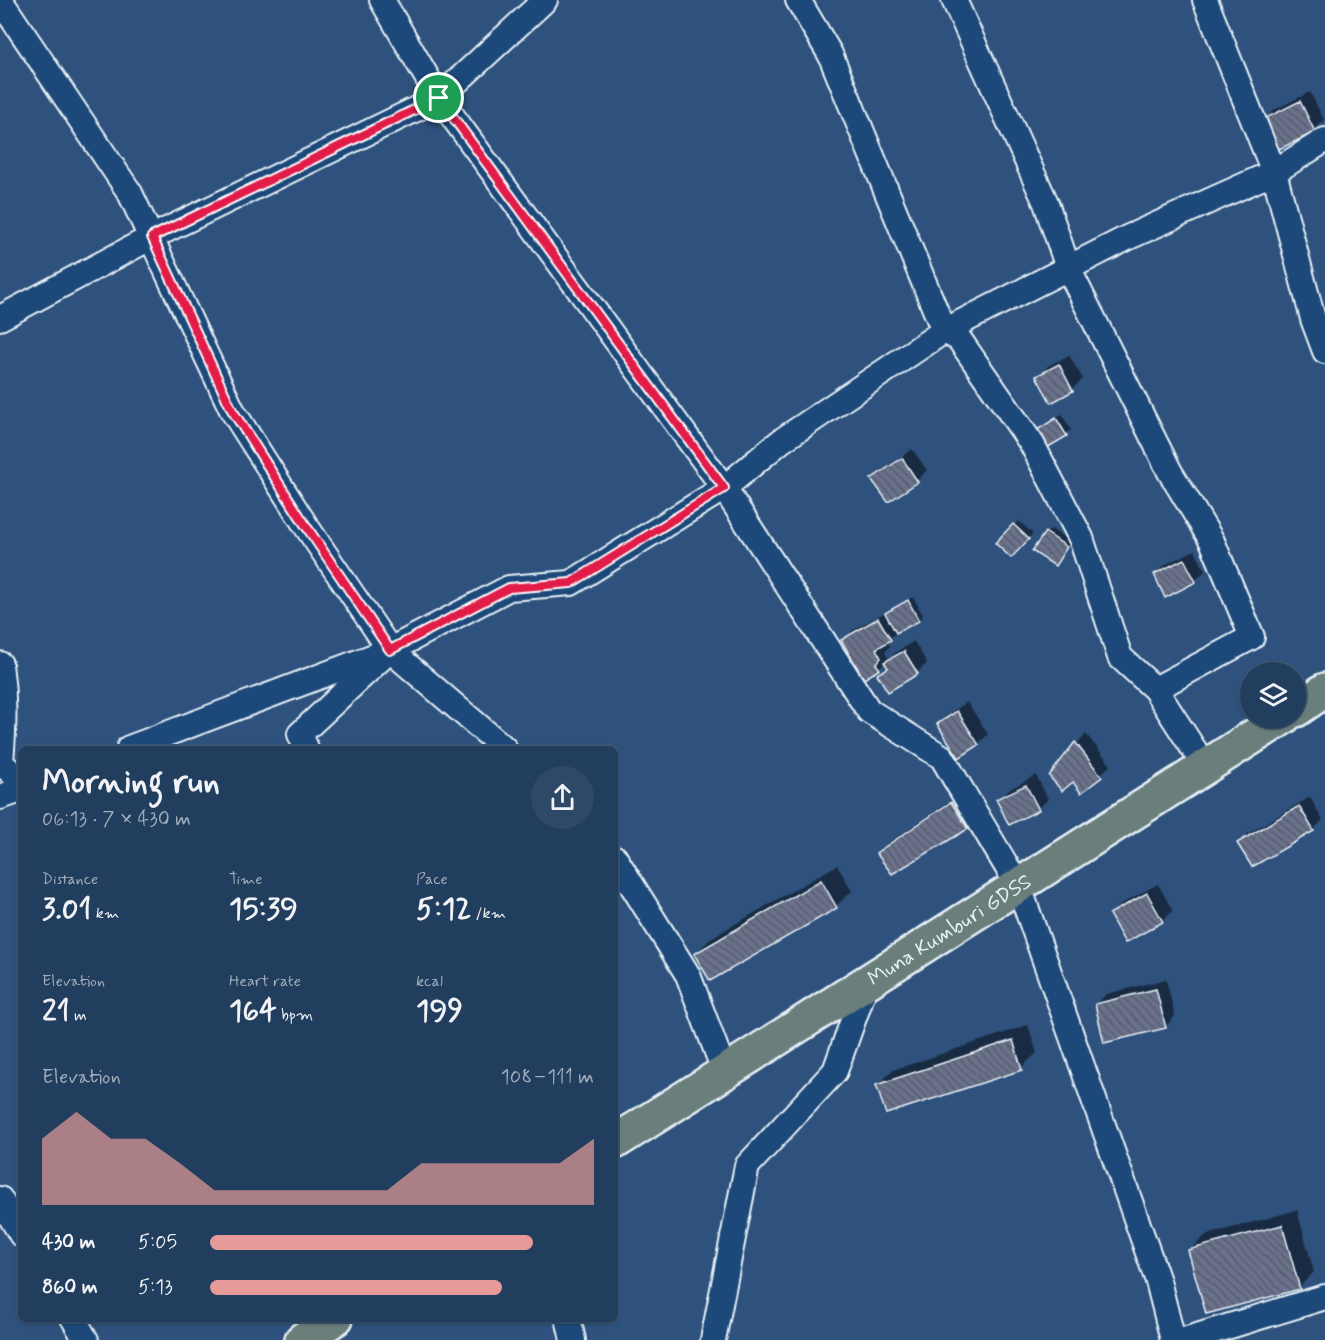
<!DOCTYPE html>
<meta charset="utf-8">
<style>
:root{--surface:#223e5e;--page:#2e4967;--text:#f1f3f6;--muted:#a2aebc;--line:#3f5773;--accent:#e69b98}
body{margin:0;font-family:Mynerve,sans-serif;background:var(--page);color:var(--text);height:100vh;display:flex;flex-direction:column;font-size:22px;white-space:nowrap}
*{box-sizing:border-box;margin:0}
p{font-size:20px;color:var(--muted)}
.icon{flex:none;width:33px;height:33px;fill:none;stroke:currentColor;stroke-width:2;stroke-linecap:round;stroke-linejoin:round}
.map{position:relative;flex:1;overflow:hidden}
.panel{position:absolute;left:18px;top:746px;width:600px;height:576px;display:flex;flex-direction:column;background:var(--surface);border-radius:9px;box-shadow:0 2px 4px #0004,0 0 0 2px var(--line)}
.panel>*{flex:none}
.tools{position:absolute;left:1240px;top:662px;display:grid;gap:12px}
.tools a{display:grid;place-items:center;width:66px;height:66px;border-radius:50%;background:var(--surface);box-shadow:0 2px 4px #0004,0 0 0 2px var(--line);font-size:30px}
.pin{position:absolute;display:grid;place-items:center;width:51px;height:51px;color:#fff;margin:-26px;border:3px solid #fff;border-radius:50%;box-shadow:0 2px 6px #0007}
.round{display:grid;place-items:center;flex:none;width:63px;height:63px;border-radius:32px;background:var(--page)}
.head{display:flex;align-items:center;justify-content:space-between;height:102px;padding:0 24px}
h1{font-size:33px;font-weight:700;line-height:45px}
.figures{display:grid;grid-template-columns:repeat(3,1fr);gap:9px;height:102px;padding:6px 24px}
.figures div{display:grid;align-content:center}
.figures b{font-size:30px;font-weight:700}
.figures small{font-size:16px;font-weight:400}
.figures p{font-size:16px}
.chart{height:168px;padding:12px 24px}
.chart p{display:flex;justify-content:space-between}
.chart svg{width:100%;height:108px;margin-top:6px;fill:var(--accent);opacity:.7}
ul{padding:0 24px;list-style:none;font-size:20px}
li{display:grid;grid-template-columns:96px 72px 1fr;align-items:center;height:45px}
li i{height:15px;border-radius:8px;background:var(--accent)}
.map>svg:first-child{display:block}
.shadow{fill:#0007}
.building{fill:url(#building-back-hatch);stroke:#e8f1f8;stroke-width:1.5}
.lines{fill:none;stroke-linecap:round;stroke-linejoin:round}
.minor-casing{stroke:#e8f1f8;stroke-width:28}
.trunk-casing{stroke:#e8f1f8;stroke-width:38}
.minor{stroke:#1f4a7a;stroke-width:24}
.trunk{stroke:#6b7f7c;stroke-width:33}
.route-casing{stroke:#fff;stroke-width:12}
.route{stroke:#e11d48;stroke-width:8}
.labels{text-anchor:middle;stroke-width:4.5;stroke-linejoin:round;paint-order:stroke}
.street-label{font-size:21px;fill:#e8f1f8;stroke:#1f4a7a}
</style>
<div class="map">
<svg width="1325" height="1340" viewBox="0 0 1325 1340">
<defs>
<pattern id="building-back-hatch" width="6" height="6" patternUnits="userSpaceOnUse" patternTransform="scale(1.5)"><rect width="6" height="6" fill="#69718b"/><path d="M-1 5l2 2M0 0l6 6M5-1l2 2" fill="none" stroke="#585c6a"/></pattern>
</defs>
<rect width="100%" height="100%" fill="#2e527d"/>
<filter id="ink" filterUnits="userSpaceOnUse"><feTurbulence type="fractalNoise" baseFrequency=".0167" numOctaves="2"/><feDisplacementMap in="SourceGraphic" scale="12" xChannelSelector="R" yChannelSelector="G"/><feConvolveMatrix kernelMatrix="1 2 1 2 8 2 1 2 1" color-interpolation-filters="sRGB"/></filter>
<g filter="url(#ink)">
<path class="shadow" d="M1310,92L1324,120L1314,130L1264,120L1274,110Z
M1069,355L1083,379L1072,389L1051,401L1038,376L1048,366Z
M1062,414L1071,430L1045,447L1036,432Z
M912,449L927,470L917,481L888,500L873,479L884,469Z
M1019,521L1033,534L1011,556L998,543Z
M1051,529L1071,542L1059,559L1046,533Z
M1195,550L1205,571L1195,581L1155,574L1166,564Z
M913,597L923,615L918,620L900,629L887,641L890,646L885,652L889,659L896,652L914,641L927,663L917,673L879,674L888,665L886,661L879,668L843,641L853,630Z
M967,702L988,734L978,744L939,724L949,714Z
M1086,734L1111,765L1081,791L1073,780L1051,776Z
M1036,775L1048,799L1038,809L998,800L1008,790Z
M962,793L977,818L967,828L878,854L888,843Z
M1310,797L1323,820L1313,830L1239,843L1249,833Z
M837,865L852,891L836,906L710,979L696,954L711,938Z
M1158,884L1173,911L1162,921L1110,915L1121,904Z
M1166,979L1175,1016L1165,1027L1096,1005L1106,994Z
M1028,1025L1037,1053L1021,1068L878,1085L893,1070Z
M1297,1210L1314,1272L1299,1287L1190,1250L1206,1235Z"/>
<path class="building" d="M1300,101L1315,132L1277,150L1262,120Z
M1059,364L1073,391L1051,403L1036,376Z
M1056,418L1067,436L1045,449L1034,432Z
M902,458L918,482L888,502L871,479Z
M1013,524L1029,539L1011,558L995,543Z
M1045,532L1067,547L1055,566L1032,551Z
M1184,559L1196,582L1165,598L1154,574Z
M908,600L919,621L896,633L885,613Z
M878,618L891,640L876,649L881,658L876,664L880,669L864,679L841,640Z
M904,651L918,674L888,692L877,674L888,668L884,662Z
M957,711L979,745L959,758L937,724Z
M1075,742L1102,777L1081,793L1073,782L1062,791L1049,776Z
M1026,785L1039,810L1009,825L996,799Z
M951,802L968,829L892,874L876,853Z
M1299,806L1314,831L1252,867L1237,843Z
M821,880L837,908L710,981L694,954Z
M1147,893L1163,922L1125,943L1109,914Z
M1156,989L1166,1028L1104,1043L1095,1004Z
M1013,1040L1022,1070L886,1114L876,1085Z
M1282,1225L1300,1289L1206,1314L1188,1250Z"/>
<g class="lines">
<g class="minor-casing">
<path id="minor" d="M0,0L130,193L232,410L306,526L390,650L300,734L306,748
M382,0L439,98L724,488L869,711L942,757L1019,887L1158,1281L1173,1340
M798,0L830,54L944,331L959,339L1032,444L1081,538L1120,657L1155,689L1206,768
M954,0L1046,203L1068,268L1170,472L1212,541L1252,637L1155,689
M1205,0L1274,172L1313,319L1325,351
M0,318L152,237L439,98L545,0
M390,650L504,748
M0,664C5,699 4,727 1,762
M129,748L390,650L509,588L571,583L724,488L781,441L944,331L1129,237L1274,172L1325,140
M0,762L21,781
M0,797L21,790
M615,858L688,975L725,1073
M0,1199L21,1234
M73,1318L86,1340
M568,1318L573,1340
M713,1340L747,1166L835,1071L866,984
M1184,1340L1325,1297"/>
</g>
<g class="trunk-casing">
<g id="trunk">
<path d="M1296,710L1325,690"/>
<path id="s1" d="M615,1142L1284,717"/>
<path d="M302,1340L336,1318"/>
</g>
</g>
<use href="#minor" class="minor"/>
<use href="#trunk" class="trunk"/>
</g>
</g>
<g class="lines" filter="url(#ink)">
<g class="route-casing">
<path id="route" d="M439,98L724,488L571,583L509,588L390,650L306,526L232,410L152,237Z"/>
</g>
<use href="#route" class="route"/>
</g>
<g class="labels">
<g class="street-label">
<text dy="7" stroke="none"><textPath href="#s1" startOffset="396">Muna Kumburi GDSS</textPath></text>
</g>
</g>
</svg>
<div class="tools">
<a><svg class="icon" aria-label="layers" viewBox="0 0 24 24"><path d="M12 4l9 5-9 5-9-5zM3 14l9 5 9-5"/></svg></a>
</div>
<div class="pin" style="left:439px;top:98px;background:#1e9e55"><svg class="icon" aria-label="arrive" viewBox="0 0 24 24"><path d="M6 21V4h12l-3 4 3 4H6"/></svg></div>
<section class="panel">
<div class="head"><div><h1>Morning run</h1><p>06:13 · 7 × 430 m</p></div><a class="round"><svg class="icon" aria-label="share" viewBox="0 0 24 24"><path d="M12 15V3M7 8l5-5 5 5M5 13v7h14v-7"/></svg></a></div>
<div class="figures">
<div><p>Distance</p><b>3.01<small> km</small></b></div>
<div><p>Time</p><b>15:39</b></div>
<div><p>Pace</p><b>5:12<small> /km</small></b></div>
</div>
<div class="figures">
<div><p>Elevation</p><b>21<small> m</small></b></div>
<div><p>Heart rate</p><b>164<small> bpm</small></b></div>
<div><p>kcal</p><b>199</b></div>
</div>
<div class="chart"><p><span>Elevation</span>108–111 m</p>
<svg viewBox="0 0 160 44" preserveAspectRatio="none"><path d="M0 44V17L10 6L20 17L30 17L40 27L50 38L60 38L70 38L80 38L90 38L100 38L110 27L120 27L130 27L140 27L150 27L160 17V44z"/></svg>
</div>
<ul>
<li><b>430 m</b>5:05<i style="width:84%"></i></li>
<li><b>860 m</b>5:13<i style="width:76%"></i></li>
</ul>
</section>
</div>
